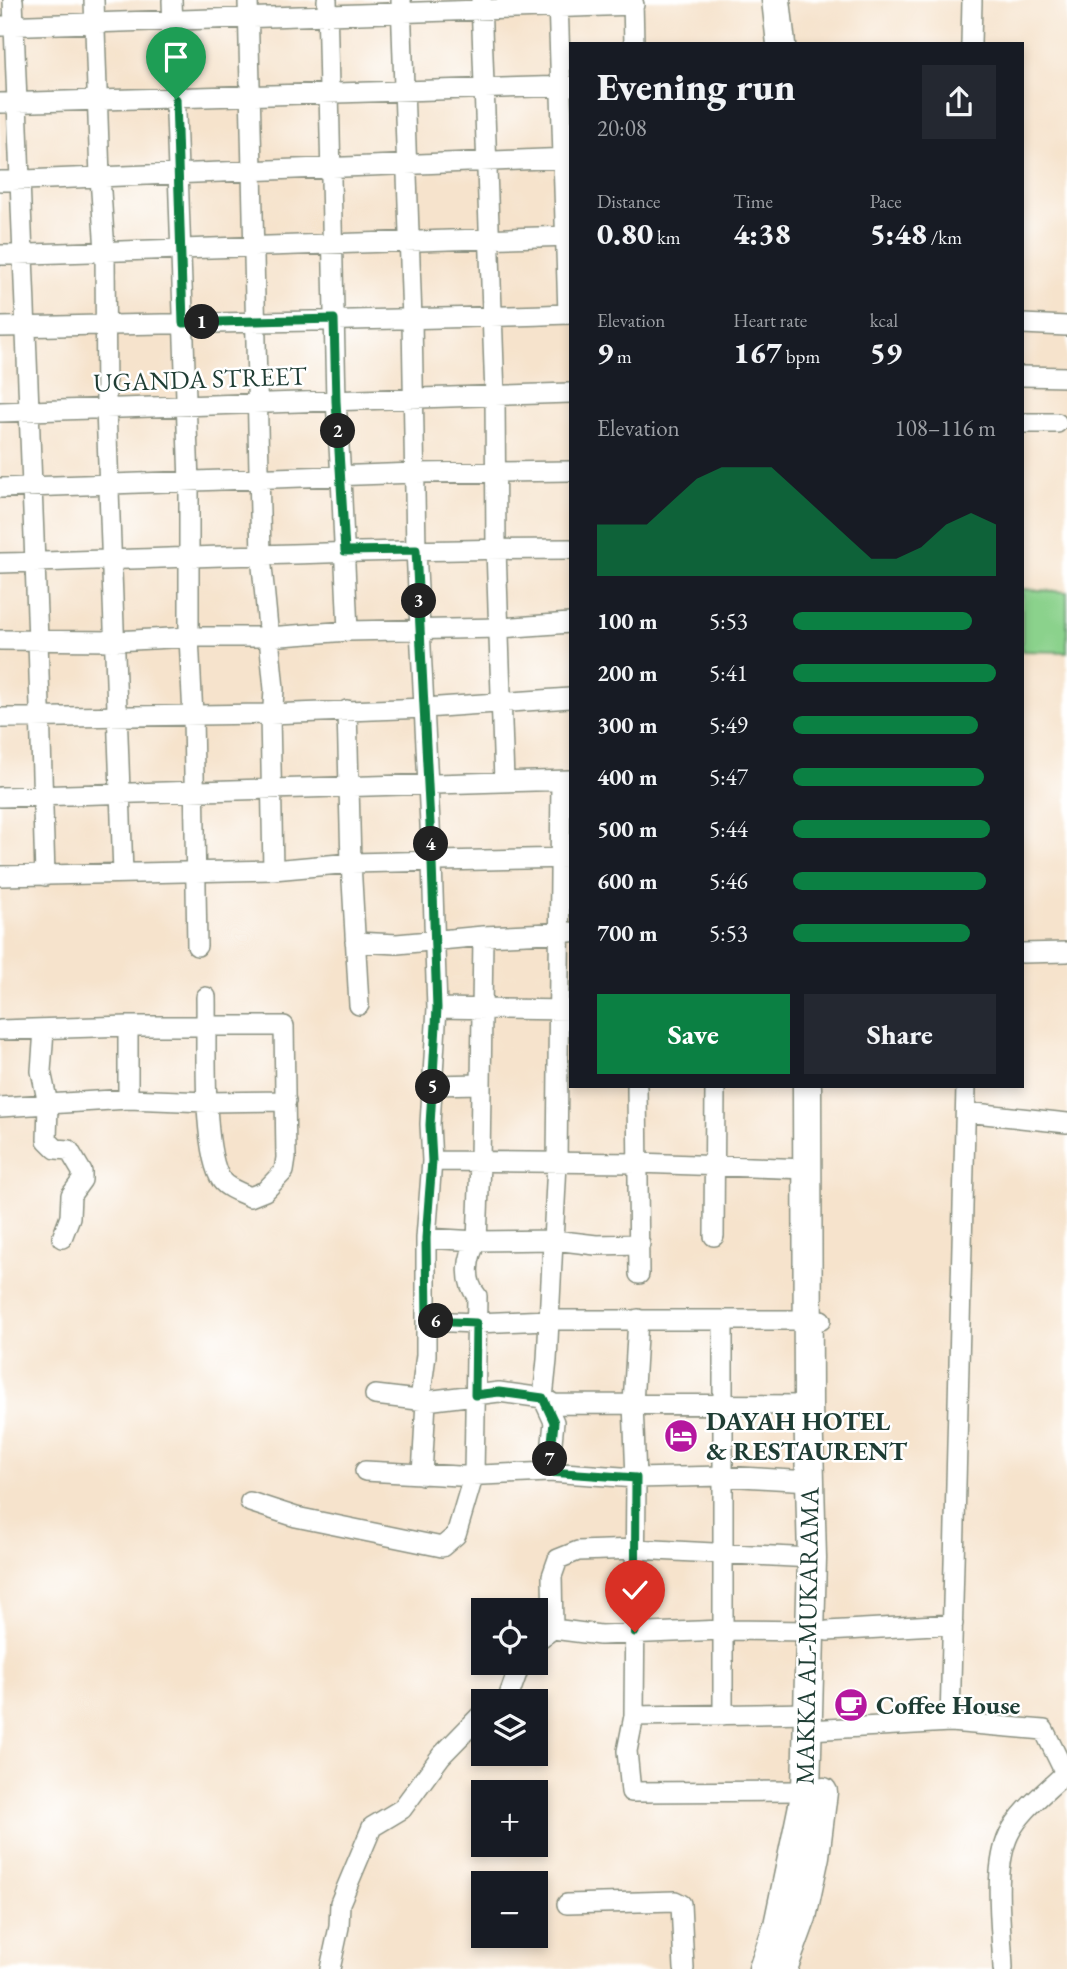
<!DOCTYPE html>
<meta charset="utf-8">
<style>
:root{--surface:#171b24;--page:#242831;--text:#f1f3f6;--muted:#9ea1a6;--accent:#0b8043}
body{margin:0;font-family:"EB Garamond",serif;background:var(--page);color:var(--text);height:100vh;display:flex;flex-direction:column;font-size:26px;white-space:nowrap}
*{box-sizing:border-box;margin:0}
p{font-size:23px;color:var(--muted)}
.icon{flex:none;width:38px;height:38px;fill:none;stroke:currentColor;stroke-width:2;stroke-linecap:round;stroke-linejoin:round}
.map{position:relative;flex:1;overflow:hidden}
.panel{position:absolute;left:569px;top:42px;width:455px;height:1046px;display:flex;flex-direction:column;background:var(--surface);border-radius:0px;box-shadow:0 4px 10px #0003}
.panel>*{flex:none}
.buttons{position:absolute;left:471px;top:1598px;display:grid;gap:14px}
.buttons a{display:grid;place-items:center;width:77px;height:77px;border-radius:0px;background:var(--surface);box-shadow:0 4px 10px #0003;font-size:35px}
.pin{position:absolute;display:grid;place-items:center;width:60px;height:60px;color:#fff;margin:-72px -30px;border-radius:50% 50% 50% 0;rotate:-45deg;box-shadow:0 0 7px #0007}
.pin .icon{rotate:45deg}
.km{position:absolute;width:35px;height:35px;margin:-18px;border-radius:50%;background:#222;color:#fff;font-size:19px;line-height:35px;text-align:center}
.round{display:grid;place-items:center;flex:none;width:74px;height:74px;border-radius:0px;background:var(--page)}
.headline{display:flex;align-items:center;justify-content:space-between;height:119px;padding:0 28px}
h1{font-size:38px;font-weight:800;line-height:52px}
.figures{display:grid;grid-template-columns:repeat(3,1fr);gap:10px;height:119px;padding:7px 28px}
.figures div{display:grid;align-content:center}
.figures b{font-size:30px;font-weight:800}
.figures small{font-size:19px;font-weight:400}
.figures p{font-size:19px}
.chart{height:196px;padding:14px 28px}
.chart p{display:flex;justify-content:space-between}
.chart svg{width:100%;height:126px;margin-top:7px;fill:var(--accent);opacity:.7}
.button{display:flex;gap:14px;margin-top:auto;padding:14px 28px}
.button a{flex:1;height:80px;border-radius:0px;background:var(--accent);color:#fff;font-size:28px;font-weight:800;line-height:80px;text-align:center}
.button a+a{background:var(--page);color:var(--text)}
ul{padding:0 28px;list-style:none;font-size:23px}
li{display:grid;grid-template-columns:112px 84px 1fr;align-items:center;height:52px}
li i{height:18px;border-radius:9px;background:var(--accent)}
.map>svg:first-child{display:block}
.green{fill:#8bd28c;stroke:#558860;stroke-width:2}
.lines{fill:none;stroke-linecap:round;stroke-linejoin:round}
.minor-casing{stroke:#8a9080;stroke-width:22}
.highway-casing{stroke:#8a9080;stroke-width:31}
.minor{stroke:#fff;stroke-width:19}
.highway{stroke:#fff;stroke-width:28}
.route-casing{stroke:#fff;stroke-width:14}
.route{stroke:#0b8043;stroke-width:9}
.labels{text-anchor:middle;stroke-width:5;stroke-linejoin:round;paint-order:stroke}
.street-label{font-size:26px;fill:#1f3d34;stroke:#fff}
.poi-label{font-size:26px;font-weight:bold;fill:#1f3d34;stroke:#fff;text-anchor:start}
</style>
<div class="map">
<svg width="1067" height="1969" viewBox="0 0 1067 1969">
<rect width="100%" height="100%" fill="#fff"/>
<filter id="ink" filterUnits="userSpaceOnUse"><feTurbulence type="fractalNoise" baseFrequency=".0143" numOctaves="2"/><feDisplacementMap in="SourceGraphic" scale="14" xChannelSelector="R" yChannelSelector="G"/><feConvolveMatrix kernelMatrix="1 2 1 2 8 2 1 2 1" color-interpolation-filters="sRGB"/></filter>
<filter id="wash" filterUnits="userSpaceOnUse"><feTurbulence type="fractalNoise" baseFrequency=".00686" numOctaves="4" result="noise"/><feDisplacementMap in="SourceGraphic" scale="28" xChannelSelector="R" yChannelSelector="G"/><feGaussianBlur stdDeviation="1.57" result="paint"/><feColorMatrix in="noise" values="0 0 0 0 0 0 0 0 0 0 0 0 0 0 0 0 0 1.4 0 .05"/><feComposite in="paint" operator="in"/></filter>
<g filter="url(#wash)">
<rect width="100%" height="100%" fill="#f6e3cc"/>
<path class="green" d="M1022,589L1067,592V652L1022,651Z"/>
</g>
<g filter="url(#ink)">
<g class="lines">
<g class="minor-casing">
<path id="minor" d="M13,0L38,640L45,876
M94,0L100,177L105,251L106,408L123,873
M172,0L189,483V637L193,716L197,946
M248,0L261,556L274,689L273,707L270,714L273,870
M327,0L336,401L341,477L348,631
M401,0L412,320L416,550L432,863L437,1008L430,1124L432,1161L426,1238V1355L421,1393L426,1401L422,1475
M481,0L495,396L496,549L504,781
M558,0L568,314
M633,0L634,44
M0,26L634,5
M971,44L972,0
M0,103L570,86
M0,181L570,158
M0,255L570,236
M1022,324L1067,326
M0,327C190,323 380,321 570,314
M1022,376L1067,377
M0,412L570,393
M1022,423H1057
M0,488L415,473L570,471
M0,563C190,558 380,549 570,549
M0,640L115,641L189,637H268L348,631L500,628L570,623
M347,710L351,863L359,1005
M0,718L270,714L425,708L570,698
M0,797L570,780
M0,876L273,870L351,863L570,858
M355,942L397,944L483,936L570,932
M1022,953L1067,952
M437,1008L569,1010
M0,1030L128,1026H284L286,1158L284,1171L265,1191L250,1197C242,1193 227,1188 222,1181C201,1152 207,1037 206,997
M44,1030L41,1071L48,1104L47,1140L56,1149L69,1150L82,1172V1180L71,1195L70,1217L62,1238
M433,1085L480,1084
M637,1087L639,1274
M128,1099V1026
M0,1107L128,1099L207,1102L286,1101
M966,1112L1067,1123
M432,1161L638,1163L807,1169
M714,1236L715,1087
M426,1238L477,1241L554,1240L596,1245L640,1244
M638,1319L633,1404L636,1478L634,1716L627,1751L631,1792L806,1791
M723,1320V1715
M427,1321L476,1323L548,1320H821
M375,1395L426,1401L499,1392L543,1398L554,1404L808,1405
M365,1471L459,1476L549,1472L636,1478L723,1476L810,1481
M549,1472L554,1422L543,1398L547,1360L557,1163L561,781
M250,1502L296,1517L442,1547L456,1535L474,1474L477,1296C464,1281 467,1257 477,1241L480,1162L483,936
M553,1629L552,1576L558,1559L578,1551L636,1549L812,1558
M827,1631L953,1624
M536,1641L553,1629L600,1635L723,1630L809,1631
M507,1701L521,1662
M634,1716L809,1713
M950,1722L966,1087
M809,1730L950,1722L1044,1730L1067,1777
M567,1904L675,1901L681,1904L684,1969
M330,1969L339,1927L340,1903L372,1827L402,1809L441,1756L483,1713
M1003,1969C1002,1930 992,1870 1009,1834C1021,1810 1046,1792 1064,1774"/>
</g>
<g class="highway-casing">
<path id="highway" d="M776,0L781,44
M763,1969L778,1925L806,1791L812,1558L808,1405L807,1087
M783,1969L802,1917L815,1856L823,1792"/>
</g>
<use href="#minor" class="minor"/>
<use href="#highway" class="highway"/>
</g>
</g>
<g class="lines" filter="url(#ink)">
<g class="route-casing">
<path id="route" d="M176,99L183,323L334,319L336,401L345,551L416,550L432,863L437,1008L430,1125L432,1161L426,1238L427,1321L476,1323L475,1395L499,1392L543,1398L554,1422L549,1472L636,1478L635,1632"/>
</g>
<use href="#route" class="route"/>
</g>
<defs>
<g id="hotel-disc" transform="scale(1.75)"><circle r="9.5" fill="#b5179e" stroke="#fff"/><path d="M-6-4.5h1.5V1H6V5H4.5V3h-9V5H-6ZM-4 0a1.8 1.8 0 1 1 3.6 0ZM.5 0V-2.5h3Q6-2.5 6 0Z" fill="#fff"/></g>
<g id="cafe-disc" transform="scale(1.75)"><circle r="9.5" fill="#b5179e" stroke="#fff"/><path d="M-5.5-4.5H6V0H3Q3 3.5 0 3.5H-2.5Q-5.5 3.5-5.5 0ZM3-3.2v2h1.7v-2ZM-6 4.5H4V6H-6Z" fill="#fff"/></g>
</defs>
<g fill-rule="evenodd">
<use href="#hotel-disc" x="681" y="1436"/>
<use href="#cafe-disc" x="851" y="1705"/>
</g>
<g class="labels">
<g class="street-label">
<text transform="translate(200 379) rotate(-2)" y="9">UGANDA STREET</text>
<text transform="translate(807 1636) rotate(-89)" y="9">MAKKA AL-MUKARAMA</text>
</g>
<g class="poi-label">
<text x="706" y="1430">DAYAH HOTEL<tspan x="706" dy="30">&amp; RESTAURENT</tspan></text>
<text x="876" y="1714">Coffee House</text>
</g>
</g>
</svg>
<div class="buttons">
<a><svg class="icon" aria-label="locate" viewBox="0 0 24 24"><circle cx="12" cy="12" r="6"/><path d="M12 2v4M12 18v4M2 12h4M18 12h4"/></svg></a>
<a><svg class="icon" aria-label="layers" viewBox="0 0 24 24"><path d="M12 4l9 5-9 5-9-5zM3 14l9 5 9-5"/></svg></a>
<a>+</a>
<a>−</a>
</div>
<div class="pin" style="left:176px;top:99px;background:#1e9e55"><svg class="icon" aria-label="arrive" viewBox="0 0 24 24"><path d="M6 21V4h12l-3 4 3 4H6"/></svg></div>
<div class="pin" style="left:635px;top:1632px;background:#d93025"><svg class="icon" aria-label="check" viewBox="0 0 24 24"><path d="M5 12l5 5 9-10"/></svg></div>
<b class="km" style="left:202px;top:322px">1</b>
<b class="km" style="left:338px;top:431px">2</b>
<b class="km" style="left:419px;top:601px">3</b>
<b class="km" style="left:431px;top:844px">4</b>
<b class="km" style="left:433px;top:1087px">5</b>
<b class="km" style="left:436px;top:1321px">6</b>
<b class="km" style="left:550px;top:1459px">7</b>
<section class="panel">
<div class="headline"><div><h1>Evening run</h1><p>20:08</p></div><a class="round"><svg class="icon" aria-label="share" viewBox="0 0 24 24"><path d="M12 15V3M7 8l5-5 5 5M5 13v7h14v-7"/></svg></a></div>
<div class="figures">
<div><p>Distance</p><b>0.80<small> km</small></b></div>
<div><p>Time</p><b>4:38</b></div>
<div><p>Pace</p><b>5:48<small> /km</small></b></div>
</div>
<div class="figures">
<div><p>Elevation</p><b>9<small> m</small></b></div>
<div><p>Heart rate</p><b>167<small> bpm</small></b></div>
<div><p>kcal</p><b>59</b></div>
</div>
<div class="chart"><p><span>Elevation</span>108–116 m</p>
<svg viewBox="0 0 160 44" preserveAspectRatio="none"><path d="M0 44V26L10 26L20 26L30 18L40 10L50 6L60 6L70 6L80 14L90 22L100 30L110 38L120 38L130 34L140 26L150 22L160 26V44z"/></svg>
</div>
<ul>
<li><b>100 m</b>5:53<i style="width:88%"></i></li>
<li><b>200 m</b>5:41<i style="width:100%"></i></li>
<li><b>300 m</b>5:49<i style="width:91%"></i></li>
<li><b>400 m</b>5:47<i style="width:94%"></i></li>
<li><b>500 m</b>5:44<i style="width:97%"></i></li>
<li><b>600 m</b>5:46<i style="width:95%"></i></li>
<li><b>700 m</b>5:53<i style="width:87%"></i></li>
</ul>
<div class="button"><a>Save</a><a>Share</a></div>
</section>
</div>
